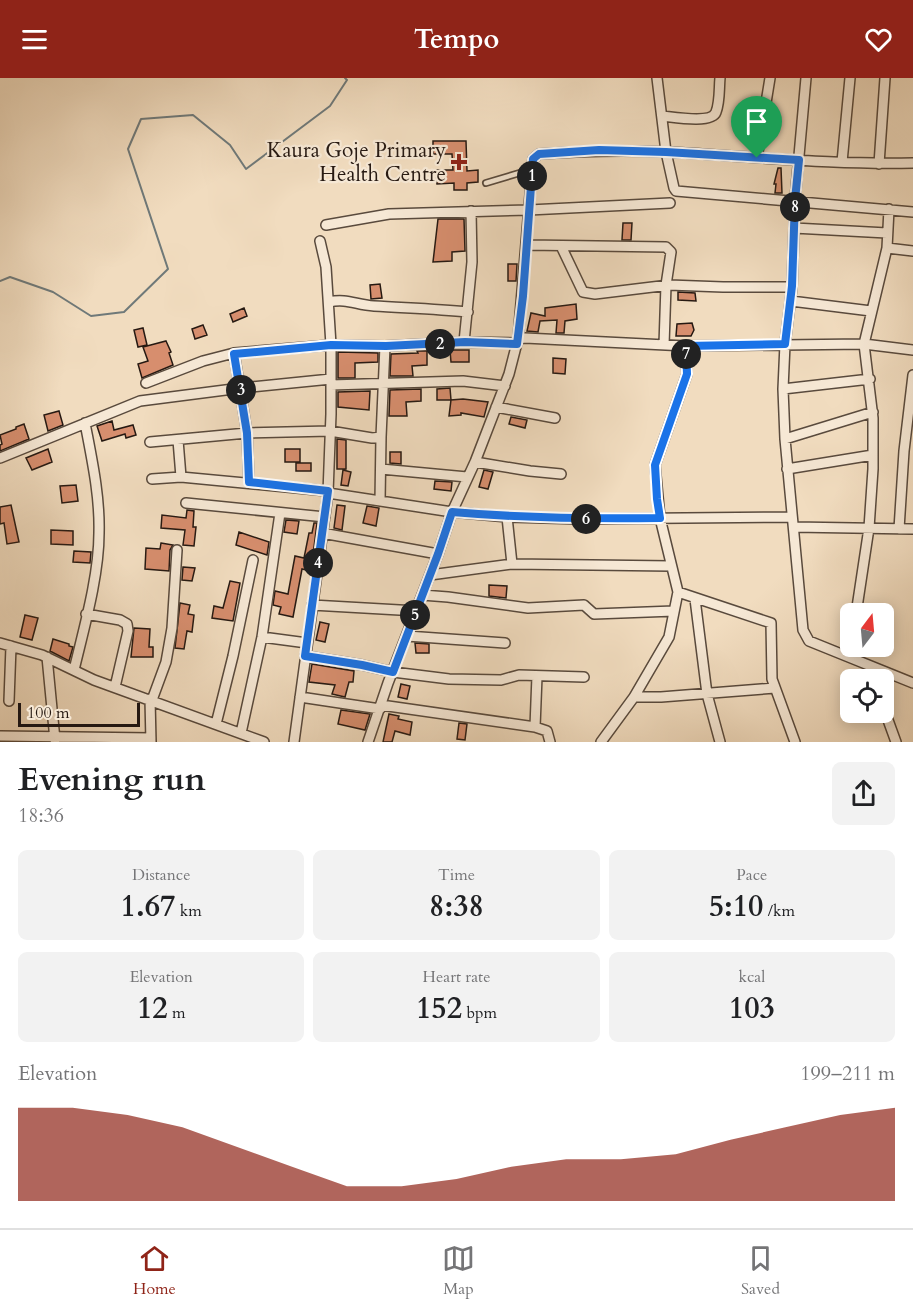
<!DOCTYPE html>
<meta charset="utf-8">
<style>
:root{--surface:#fff;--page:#f2f2f2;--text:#202124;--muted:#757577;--line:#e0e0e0;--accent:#8f2418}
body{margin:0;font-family:Cardo,serif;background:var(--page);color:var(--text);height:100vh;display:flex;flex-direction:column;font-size:22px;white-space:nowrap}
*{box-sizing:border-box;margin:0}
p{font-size:20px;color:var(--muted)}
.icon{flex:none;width:33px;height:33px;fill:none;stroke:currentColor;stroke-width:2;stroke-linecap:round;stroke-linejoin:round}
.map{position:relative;height:664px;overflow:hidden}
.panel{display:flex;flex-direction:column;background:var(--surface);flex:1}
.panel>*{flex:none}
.needle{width:39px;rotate:16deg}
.controls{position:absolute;left:840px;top:525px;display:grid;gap:12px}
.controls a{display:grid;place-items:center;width:54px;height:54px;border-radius:9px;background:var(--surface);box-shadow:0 3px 15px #0003;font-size:30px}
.scale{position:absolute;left:18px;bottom:15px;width:122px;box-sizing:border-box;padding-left:6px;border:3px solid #261912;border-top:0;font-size:16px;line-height:21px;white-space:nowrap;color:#261912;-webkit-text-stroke:4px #f6e8d5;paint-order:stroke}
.pin{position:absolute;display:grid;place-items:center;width:51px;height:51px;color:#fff;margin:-62px -26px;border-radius:50% 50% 50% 0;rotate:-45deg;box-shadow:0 0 6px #0007}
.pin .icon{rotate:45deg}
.km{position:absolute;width:30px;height:30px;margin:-15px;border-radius:50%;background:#222;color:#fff;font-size:16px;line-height:30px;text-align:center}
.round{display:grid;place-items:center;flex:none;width:63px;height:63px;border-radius:9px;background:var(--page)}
.head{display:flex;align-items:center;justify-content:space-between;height:102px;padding:0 18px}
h1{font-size:33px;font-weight:700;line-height:45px}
.metrics{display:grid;grid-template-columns:repeat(3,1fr);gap:9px;height:102px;padding:6px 18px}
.metrics div{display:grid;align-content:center;border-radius:9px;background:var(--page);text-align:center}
.metrics b{font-size:30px;font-weight:700}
.metrics small{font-size:16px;font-weight:400}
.metrics p{font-size:16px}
.chart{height:168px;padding:12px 18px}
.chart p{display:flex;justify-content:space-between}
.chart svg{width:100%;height:108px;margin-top:6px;fill:var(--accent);opacity:.7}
header{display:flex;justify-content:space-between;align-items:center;height:78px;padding:0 18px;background:var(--accent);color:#fff;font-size:27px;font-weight:700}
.menu{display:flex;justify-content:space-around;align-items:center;height:84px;border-top:2px solid var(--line);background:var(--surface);font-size:16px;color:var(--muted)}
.menu a{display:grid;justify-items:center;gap:3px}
.menu .on{color:var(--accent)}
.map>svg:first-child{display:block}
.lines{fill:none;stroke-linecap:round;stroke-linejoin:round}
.stream{stroke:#6f7979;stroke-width:2}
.building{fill:#d78e6e;stroke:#261912;stroke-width:1.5}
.service-casing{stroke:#594a3d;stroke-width:8}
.minor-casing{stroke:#594a3d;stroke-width:12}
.service{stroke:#f6e8d5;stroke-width:4.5}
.minor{stroke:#f6e8d5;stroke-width:9}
.route-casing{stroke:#fff;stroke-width:12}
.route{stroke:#1a73e8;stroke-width:8}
.poi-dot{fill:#8f2418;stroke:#f6e8d5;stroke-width:2}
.labels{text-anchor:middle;stroke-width:4.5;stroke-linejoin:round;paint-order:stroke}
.poi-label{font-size:21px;fill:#261912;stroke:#f6e8d5;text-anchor:end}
</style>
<header><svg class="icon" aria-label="menu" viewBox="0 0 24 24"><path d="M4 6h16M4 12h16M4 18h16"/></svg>Tempo<svg class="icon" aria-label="heart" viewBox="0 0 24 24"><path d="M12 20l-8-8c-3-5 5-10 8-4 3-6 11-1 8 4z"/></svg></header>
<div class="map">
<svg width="913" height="664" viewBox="0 0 913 664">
<rect width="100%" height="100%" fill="#f1dcbf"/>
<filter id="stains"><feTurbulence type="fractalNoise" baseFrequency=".00333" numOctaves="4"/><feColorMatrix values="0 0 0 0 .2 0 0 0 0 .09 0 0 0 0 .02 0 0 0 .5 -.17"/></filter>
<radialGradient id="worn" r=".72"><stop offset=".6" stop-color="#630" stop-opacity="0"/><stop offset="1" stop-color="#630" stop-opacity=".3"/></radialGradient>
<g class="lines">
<path class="stream" d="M0,203L10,199L53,214L91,238L124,234L168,191L128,71L141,41L193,37L230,67L246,91L330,28L347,2L345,0"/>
</g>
<path class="building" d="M433,63H466L467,93L478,92V104L467,105V112H454V105L437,106L436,92H453L452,76H433Z
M778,90H781L782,115H775L776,106H774Z
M438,141H464L465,173L452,174V183L433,184Z
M623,145H632L631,162H622Z
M508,186H517L516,203H508Z
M380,206L382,220L371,221L370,207Z
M678,214L695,215L696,223L678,222Z
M576,226L577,241L565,243L564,255H556L557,242L540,243L538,254L527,253L531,235L545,238V230Z
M244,230L247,238L233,244L230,236Z
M692,245L694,252L691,258H676L677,246Z
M203,247L207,257L195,261L192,251Z
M143,250L147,267L138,269L134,252Z
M166,263L171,274L169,275L173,287L142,300L138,286L148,283L143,269Z
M450,272H469V284H451Z
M417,273H427V287L412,288L413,298H390L391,276L418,275Z
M338,274L378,275V284L355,285V300H338Z
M553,280L566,281L565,296L553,295Z
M450,310L451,322H437V311Z
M421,311V323L406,324L407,338H389L390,312Z
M370,313L369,332L338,329V314Z
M463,321L488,324L484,339L461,335V337L449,338L451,322Z
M59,333L63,347L48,353L44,337Z
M511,339L527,342L525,350L509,346Z
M112,343L114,352L133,347L136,357L126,360L125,356L102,363L97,348Z
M24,346L29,361L0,373V367L2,366L0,357L16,351V349Z
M337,361L346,362V391H337Z
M48,371L52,384L32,392L26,380Z
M285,371H300V384H285Z
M390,374H401V386L390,385Z
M296,385H311V393H296Z
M343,392L351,394L348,408L341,407Z
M484,392L493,394L488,411L479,409Z
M435,403L452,404L451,413L434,411Z
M76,407L78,423L62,425L60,408Z
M11,427L19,464L7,466L4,445L0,446V429Z
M337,427L345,428L342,452L334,450Z
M367,428L379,430L376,448L363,445Z
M187,432L194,433L193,449H196L194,468L183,467L185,452L161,450L162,437L186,440Z
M286,442L299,443L297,456L284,454Z
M314,445H317L311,493L302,491L293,539L279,536L281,529L273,527L275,513L288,516L295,478L304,480L309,455H312Z
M51,452L73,453V467L51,466Z
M239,454L269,464L267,477L236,467Z
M161,465L173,467L170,472L169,493L145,491L146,470L160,471Z
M74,473L91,474L90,485L73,484Z
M183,489L195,490L192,503L182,502Z
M230,503L240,505L233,543L212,540L214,528L223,530Z
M489,507L507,508L506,520L489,518Z
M180,525L190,527L188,536L194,537L192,554L187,553L184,571L175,570Z
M25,537L38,540L32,562L20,559Z
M320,544L329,546L325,564L316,562Z
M134,550L150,551L149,569H153V579H131Z
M53,561L69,566V568L73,569L69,583L50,573Z
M415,565L429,566V575H416Z
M312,586L354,593L353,604H349L345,619L332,616L335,607L309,604Z
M401,606L410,608L407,621L398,619Z
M341,632L370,636L365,652L338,646Z
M389,636L399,638L398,641L412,644L410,657L395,653L392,664H383Z
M459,645L467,646L465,662L457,661Z"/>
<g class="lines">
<g class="service-casing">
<path id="service" d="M486,105L533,91"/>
</g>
<g class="minor-casing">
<path id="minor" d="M657,0L666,74L674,110L676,113L913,134
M806,0L795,122L792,209L785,266L783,311L785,361L803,552L809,563L913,605
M662,38C673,39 712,46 716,34C720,24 719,10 720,0
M757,80L770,0
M842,84L850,0
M879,86L885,0
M326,147L389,136L529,132L670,125
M794,150L887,155
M527,167L666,169L671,174L666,207L664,267
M561,168L583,214L595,216L669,207L723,209H792
M887,170L913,173
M791,223L871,233
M329,224C347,220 356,227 374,228C405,230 436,231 468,234
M518,261L533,81L539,76C582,73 624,72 667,74C749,78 831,87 913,85
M464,264L472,184L471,133
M234,275L247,355L249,404
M146,305L203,283L234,275L331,267L385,268L464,264L517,265
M331,307L463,303L505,308
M783,311L870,301
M496,329L555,340
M785,361L873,334
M178,362L181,399
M150,364L247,355L330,353L372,360L381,359
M0,380L140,323L241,310L331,301
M475,384L530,393L561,396
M381,391L467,399
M787,391L873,377
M152,401L181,399L328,413
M328,415L452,434L507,439L580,441L792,439
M380,423L381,359L385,268
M186,425L325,439
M507,439L512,486
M794,449L913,451
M899,451L904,373L913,297
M322,455L438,476
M430,497L512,486L671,488
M678,514L771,545L772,601L795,664
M422,517L448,519L528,530L584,527L594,536L674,533
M695,521L707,616L720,664
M312,527L417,533
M86,536L120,542L127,546L128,553L115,609
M856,536L869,450L873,391V340L864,266L887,170L889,131
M407,558L505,565
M262,559L307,565
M0,565L42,577L94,602L264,664
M305,578L362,587L393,594L449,601L501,602L519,597L584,599
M47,579L55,662
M74,592C84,550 99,498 99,455C100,418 92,382 85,345
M300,619L380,631
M634,619H661L775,610
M150,621L151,664
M152,622L166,584L172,550L177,472
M9,623L11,568
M381,627L535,649L547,653L550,664
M884,631L896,664
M216,646L233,578L253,482
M535,649L537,598
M241,655L262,559L280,435
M0,658L151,660
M294,664L328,415L331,336V267L326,189L320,163
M368,664L388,605L438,476L452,434L475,384L509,296L518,261L525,260L686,268L864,266L913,272
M601,664L634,619L669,559L678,514L660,440L655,387L687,296L686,268"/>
</g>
<use href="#service" class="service"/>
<use href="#minor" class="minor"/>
</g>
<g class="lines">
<g class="route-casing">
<path id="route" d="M599,72L666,74L799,82L795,122L792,208L785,266L686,268L687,296L655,387L657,421L660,440C590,441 521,440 452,434L438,476L393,594L362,587L305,578L328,413L249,404L247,355L234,276L331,267L386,268L465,264L517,266L523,218L533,81L539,76Z"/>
</g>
<use href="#route" class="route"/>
</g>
<path class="poi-dot" d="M456 75h6v6h6v6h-6v6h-6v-6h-6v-6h6z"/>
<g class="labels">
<g class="poi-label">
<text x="446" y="79">Kaura Goje Primary<tspan x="446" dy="24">Health Centre</tspan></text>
</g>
</g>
<rect width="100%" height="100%" filter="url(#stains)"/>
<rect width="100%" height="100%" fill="url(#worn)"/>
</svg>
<div class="controls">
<a><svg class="needle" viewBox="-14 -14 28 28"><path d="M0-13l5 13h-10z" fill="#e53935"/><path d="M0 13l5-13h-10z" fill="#757577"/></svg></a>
<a><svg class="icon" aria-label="locate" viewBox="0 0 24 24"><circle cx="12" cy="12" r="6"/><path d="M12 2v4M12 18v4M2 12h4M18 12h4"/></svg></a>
</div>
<div class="scale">100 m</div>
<div class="pin" style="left:757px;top:80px;background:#1e9e55"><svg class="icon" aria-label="arrive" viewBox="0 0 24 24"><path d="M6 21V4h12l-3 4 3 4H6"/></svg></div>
<b class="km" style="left:532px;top:98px">1</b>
<b class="km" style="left:440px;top:266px">2</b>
<b class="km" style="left:241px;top:312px">3</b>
<b class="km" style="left:318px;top:485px">4</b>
<b class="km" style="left:415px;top:537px">5</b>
<b class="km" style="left:586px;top:441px">6</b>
<b class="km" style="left:686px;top:276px">7</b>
<b class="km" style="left:795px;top:129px">8</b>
</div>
<section class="panel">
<div class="head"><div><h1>Evening run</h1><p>18:36</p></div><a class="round"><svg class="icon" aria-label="share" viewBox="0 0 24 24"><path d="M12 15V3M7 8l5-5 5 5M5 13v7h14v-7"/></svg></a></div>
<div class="metrics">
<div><p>Distance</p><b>1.67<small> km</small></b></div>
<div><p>Time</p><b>8:38</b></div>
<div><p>Pace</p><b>5:10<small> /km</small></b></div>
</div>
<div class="metrics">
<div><p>Elevation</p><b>12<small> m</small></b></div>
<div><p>Heart rate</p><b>152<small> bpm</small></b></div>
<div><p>kcal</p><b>103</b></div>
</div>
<div class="chart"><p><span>Elevation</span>199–211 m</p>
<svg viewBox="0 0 160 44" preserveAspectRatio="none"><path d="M0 44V6L10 6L20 9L30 14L40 22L50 30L60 38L70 38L80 35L90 30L100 27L110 27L120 25L130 19L140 14L150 9L160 6V44z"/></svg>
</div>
</section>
<nav class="menu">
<a class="on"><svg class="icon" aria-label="home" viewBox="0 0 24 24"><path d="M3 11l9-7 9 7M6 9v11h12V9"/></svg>Home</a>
<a><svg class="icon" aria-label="map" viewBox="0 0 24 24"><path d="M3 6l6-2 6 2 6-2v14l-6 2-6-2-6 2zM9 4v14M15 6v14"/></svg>Map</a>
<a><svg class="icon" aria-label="saved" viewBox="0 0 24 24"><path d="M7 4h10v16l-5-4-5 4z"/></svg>Saved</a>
</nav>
